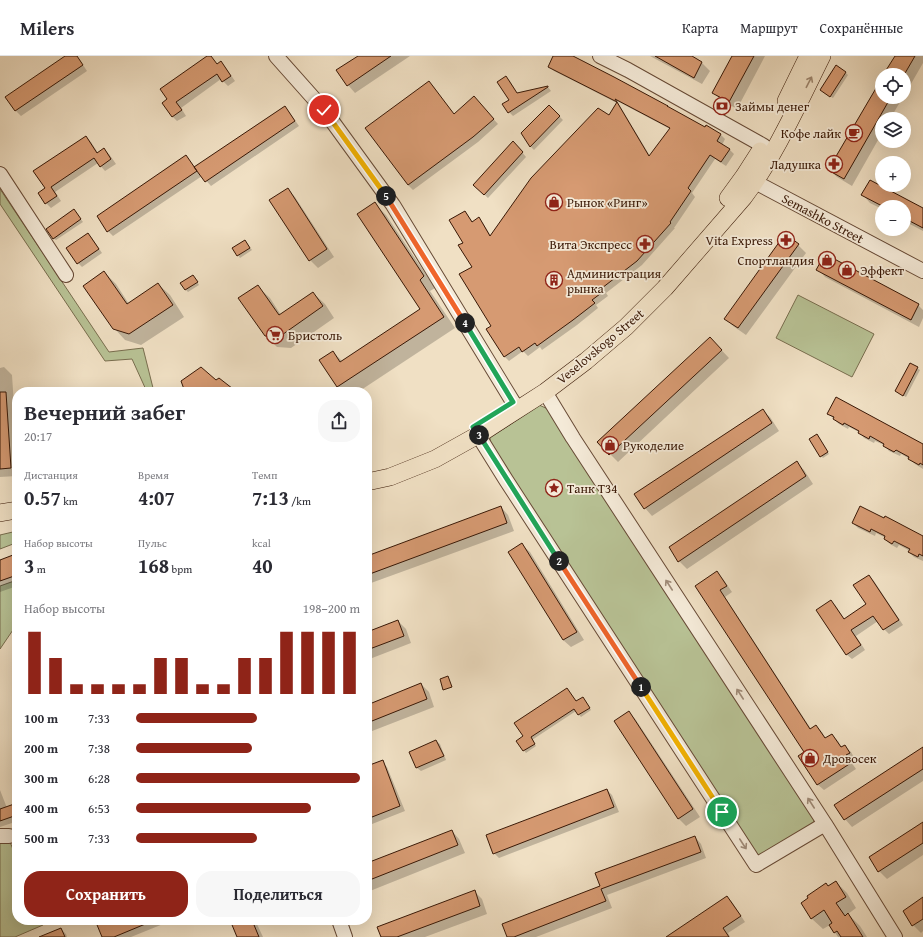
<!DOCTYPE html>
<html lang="ru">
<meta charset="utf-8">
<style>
:root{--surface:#fff;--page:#f7f7f7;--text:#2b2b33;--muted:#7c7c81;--line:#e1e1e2;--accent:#8f2418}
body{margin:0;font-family:"Gentium Book Plus",serif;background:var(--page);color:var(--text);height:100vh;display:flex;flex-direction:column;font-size:15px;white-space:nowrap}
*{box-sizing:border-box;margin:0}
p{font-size:13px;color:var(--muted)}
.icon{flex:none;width:22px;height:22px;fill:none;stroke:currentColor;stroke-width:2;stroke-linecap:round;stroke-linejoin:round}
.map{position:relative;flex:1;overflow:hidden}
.details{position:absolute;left:12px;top:331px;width:360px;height:538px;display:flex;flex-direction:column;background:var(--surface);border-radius:16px;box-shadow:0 4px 16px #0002}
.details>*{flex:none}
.fabs{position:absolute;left:875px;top:12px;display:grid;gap:8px}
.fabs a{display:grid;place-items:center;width:36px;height:36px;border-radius:50%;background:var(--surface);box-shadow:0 4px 16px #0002;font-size:20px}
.pin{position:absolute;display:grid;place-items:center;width:34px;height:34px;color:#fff;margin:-17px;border:2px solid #fff;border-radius:50%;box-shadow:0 1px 4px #0007}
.km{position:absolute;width:20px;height:20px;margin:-10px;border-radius:50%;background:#222;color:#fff;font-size:11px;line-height:20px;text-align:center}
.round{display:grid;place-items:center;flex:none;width:42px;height:42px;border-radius:16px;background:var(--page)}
.head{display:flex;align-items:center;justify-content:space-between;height:68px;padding:0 12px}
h1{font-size:22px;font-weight:800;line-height:30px}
.stats{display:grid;grid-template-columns:repeat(3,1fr);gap:6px;height:68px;padding:4px 12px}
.stats div{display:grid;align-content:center}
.stats b{font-size:20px;font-weight:800}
.stats small{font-size:11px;font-weight:400}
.stats p{font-size:11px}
.chart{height:112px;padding:8px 12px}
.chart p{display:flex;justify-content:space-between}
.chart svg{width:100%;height:72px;margin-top:4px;stroke:var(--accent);stroke-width:6}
.primary-button{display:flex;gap:8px;margin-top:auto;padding:8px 12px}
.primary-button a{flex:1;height:46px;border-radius:16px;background:var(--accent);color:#fff;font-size:16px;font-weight:800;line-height:46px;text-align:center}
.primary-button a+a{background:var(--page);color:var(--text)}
ul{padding:0 12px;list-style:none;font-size:13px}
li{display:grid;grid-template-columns:64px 48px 1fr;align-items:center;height:30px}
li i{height:10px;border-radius:5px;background:var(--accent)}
header{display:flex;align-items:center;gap:24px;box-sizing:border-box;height:56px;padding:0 20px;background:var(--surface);border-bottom:1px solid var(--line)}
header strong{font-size:19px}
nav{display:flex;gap:22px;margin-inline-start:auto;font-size:14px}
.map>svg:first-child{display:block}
.green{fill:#b8c295;stroke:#786d4e}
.shadow{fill:#0003;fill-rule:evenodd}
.building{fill:#d69a72;stroke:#391806;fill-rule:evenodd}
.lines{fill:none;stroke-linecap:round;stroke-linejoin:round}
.minor-casing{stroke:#674a36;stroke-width:16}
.major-casing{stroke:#391806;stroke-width:18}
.minor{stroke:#f5ebd9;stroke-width:14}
.major{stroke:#f0e0c4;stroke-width:17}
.oneway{stroke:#9e866e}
.oneway2{stroke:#a08c7a}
.split-1-casing{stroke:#fff;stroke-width:8}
.split-2-casing{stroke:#fff;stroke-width:8}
.split-3-casing{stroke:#fff;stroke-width:8}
.split-4-casing{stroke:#fff;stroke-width:8}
.split-5-casing{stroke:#fff;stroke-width:8}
.split-6-casing{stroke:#fff;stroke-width:8}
.split-1{stroke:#f5b400;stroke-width:5}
.split-2{stroke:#f0652b;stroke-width:5}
.split-3{stroke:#22a559;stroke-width:5}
.split-4{stroke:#22a559;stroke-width:5}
.split-5{stroke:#f0652b;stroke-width:5}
.split-6{stroke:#f5b400;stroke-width:5}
.labels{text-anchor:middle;stroke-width:3.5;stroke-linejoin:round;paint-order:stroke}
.poi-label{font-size:13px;fill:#391806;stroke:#f5ebd9;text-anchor:start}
.street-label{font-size:13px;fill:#391806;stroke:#f5ebd9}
</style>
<header>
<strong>Milers</strong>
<nav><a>Карта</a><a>Маршрут</a><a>Сохранённые</a></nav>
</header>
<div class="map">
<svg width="923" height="881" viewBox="0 0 923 881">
<rect width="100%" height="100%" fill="#f0e0c4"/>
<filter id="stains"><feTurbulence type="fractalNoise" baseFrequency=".005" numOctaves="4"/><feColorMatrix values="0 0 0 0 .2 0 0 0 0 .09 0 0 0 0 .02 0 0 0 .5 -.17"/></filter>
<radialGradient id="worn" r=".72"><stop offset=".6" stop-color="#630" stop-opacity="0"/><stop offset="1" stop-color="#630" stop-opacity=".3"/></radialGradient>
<path class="green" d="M0,133L109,296L143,292L154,336H147L132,303L105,305L0,148Z
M798,239L874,278L852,321L776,282Z
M539,349L548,353L815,761L813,769L761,800L753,796L491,390L490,382Z
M17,475V498L13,488L0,493V479Z
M17,524V568L0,593V530Z
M0,783L10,786L17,803V864H41L43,869L15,881H0Z"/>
<path class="shadow" d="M67,0H77L87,15L21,60L16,55L7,41Z
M209,0L218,9L221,7L226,12L235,25L228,30L221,23L181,52L186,60L177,65L172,60L163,47Z
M360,0H410L355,37L348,29Z
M554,0H571L705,72L706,71L721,79L725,83L722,89L729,93L734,98L726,110L715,103L692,137L695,141L674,172H675L642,209L606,237L608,240L596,249L598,252L577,269L542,294L540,291L528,300L523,295L509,305L505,301L487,274L492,270L464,187L465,156L473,166L479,163L483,167L491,180L609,60L617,47L554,15L549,11ZM617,45L670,73L650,100Z
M650,0H690L702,7L710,15L702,28Z
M734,0H765L737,53L721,44L714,37Z
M896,0H923V7L904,40V19H885Z
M845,16L848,19L833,42L824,37Z
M506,22L510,25L518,38L548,31L551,35L513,60L509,56L510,44Z
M882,24V41H903L890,63H882V77L852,130L837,121L830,114Z
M429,26L434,31L454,59L478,46L498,68L478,86L413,134L408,129Z
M549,50L563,64L534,94L530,90Z
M284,51L289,56L299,70L211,130L202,120L113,180L108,175L186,101L195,111Z
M86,81L91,86L98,97L104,93L109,98L116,108L105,115L98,107L55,136L61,145L51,152L46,147V132Z
M517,90L526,101L488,142L474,129Z
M288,133L295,141L334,201L318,212L310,204Z
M863,139L923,153V175L904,165V151H882V153L870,147Z
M375,148L386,159L435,232L430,235L455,272L358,336H344L338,330L321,304L333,296L342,305L422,253Z
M76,157L83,166L56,184L53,182Z
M88,178L92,182L102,197L82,211L78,207L68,192Z
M245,185L252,194L240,202L238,199Z
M798,189L806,197L746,279L733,270L725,262Z
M818,213L918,249L923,254V262L919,271L825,221Z
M104,216L116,228L129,248L158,228L170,239L184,261L141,289L125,284L114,272Z
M195,222L199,229L188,236L186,234Z
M258,231L270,242L281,259L313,237L325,248L334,262L291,292L277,291L266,280Z
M710,282L729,302L618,406L598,386Z
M910,308L920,314L906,341L896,335Z
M4,311L12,319L17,396V420L0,421V312Z
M762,354L770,361L779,375L652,460L645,452Z
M829,358L923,389V413L915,408L910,403L901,398L900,400L889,395L884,389L875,385L874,387L864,382L859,376L849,371L848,373L839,368Z
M819,382L829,398L823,402L821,400Z
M796,406L804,414L813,428L687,513L679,505Z
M501,451L508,459L514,475L371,527L367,523V501Z
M853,467L923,481V505L914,501L909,496L910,495L899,489L897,492L890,488L885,483L886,482L876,477L875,480L858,472Z
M522,489L530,496L584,584L571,591L563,584Z
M12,500L17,505V530L0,536V505Z
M717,517L723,523L732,536L725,541L811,673L816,670L822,676L826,683L832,679L838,685L842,692L844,690L851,696L855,703L851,706L856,713L824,734L817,728L805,697L697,530Z
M869,520L874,525L903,569L889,578L884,573L878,565L856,580L865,594L852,603L846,598L831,545L836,550L845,564L867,549Z
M398,565L406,573L411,587L367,604V577Z
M421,628L429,636L434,651L367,677V650Z
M567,633L577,646L585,644L591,654L581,661L576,655L532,684L536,690L526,697L517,685L524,680Z
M629,656L636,664L700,761L686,770L678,762Z
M436,685L440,688L446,704L421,715L417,712L410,696Z
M923,693V725L852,771L845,763Z
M382,706L387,711L405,755L367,770V712Z
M0,734L7,752L17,748V771L15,766L0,771Z
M607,734L612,739L619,756L499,802L494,797Z
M923,767V799L887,823L879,815Z
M452,775L459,783L465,797L370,835L367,832V808Z
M695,781L701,788L706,802L607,839L612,852L536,881H508Z
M836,826L847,837L856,852L848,858L860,870L867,881H838L830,869L823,873L811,862L828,831Z
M474,835L482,843L487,858L425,881H382Z
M727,841L732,846L745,866L728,877L730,881H668Z
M923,843V875L921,877L913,869Z
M96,864H173L131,881H103Z
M231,864H255L263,881H239Z
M61,873L66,878L67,881H41Z"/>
<path class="building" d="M65,0H77L83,9L15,55L5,41Z
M207,0H211L217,8L221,5L231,20L222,26L217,18L176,46L182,54L172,61L162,47L167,43L160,33Z
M358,0H391L347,30L336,14Z
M553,0H573L614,21L668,50H667L705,71L706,69L721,78L717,85L730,93L721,106L710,99L688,132L691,135L670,166L671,167L637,205L602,232L604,235L592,244L595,247L573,264L537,290L535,287L522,296L519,291L504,301L486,273L491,270L459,218L472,211L458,189L463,187L449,164L465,155L472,166L479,161L490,180L531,122L598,52L609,59L617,46L548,11ZM615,43L670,72L649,100L617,46Z
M655,0H692L702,6L694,22Z
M732,0H754L729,46L712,37Z
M895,0H915L904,19H883Z
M836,9L846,16L830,41L820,34Z
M506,20L517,37L548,30V31L508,57L502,48L509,44L497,26Z
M882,22V41H891L844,123L828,114Z
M429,25L454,58L474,40L494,63L473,81L408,129L365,72Z
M549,49L560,60L530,91L521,77Z
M285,50L295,65L205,126L194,111Z
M86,80L97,97L104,92L111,103L100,111L94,102L51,131L57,140L45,148L38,137L45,132L33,115Z
M513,85L523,96L484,139L473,129Z
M186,99L197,115L107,176L97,160Z
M870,124L923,152V172L904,162V151H884L861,139Z
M288,132L327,193L309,205L269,144Z
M375,146L424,220L420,224L444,261L337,331L319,304L333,295L340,306L420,253L357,158Z
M74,153L81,163L53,183L46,173Z
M88,177L99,193L77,208L66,192Z
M785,178L799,188L738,272L724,263Z
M245,184L250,192L237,200L232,192Z
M825,198L919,248L911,264L816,214Z
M104,215L127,248L158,227L173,249L129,278L113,273L83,230Z
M193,219L198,226L185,234L180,227Z
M258,229L279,259L313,236L323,250L279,281L265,280L238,242Z
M710,281L722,294L609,399L597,386Z
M910,307L918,311L903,340L895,335Z
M201,311L216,324L219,322L237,336H185L181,325Z
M0,336H6L11,412L0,413Z
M836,341L923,388V409L920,407L919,409L908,403L909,401L896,394L894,396L883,390L884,388L870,380L869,383L858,377L859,375L844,367L843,369L833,363L834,361L827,358Z
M763,353L772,367L644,453L634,438Z
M817,378L828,396L820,401L809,383Z
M797,405L806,420L678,506L669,491Z
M501,450L507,467L367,519V500Z
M860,450L884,462L885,460L923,480V500L919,498L918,501L908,496L910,493L894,485L892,488L884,483L885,480L871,473L870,476L852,467Z
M522,487L577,576L563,584L508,496Z
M13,499L17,511V519L0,525V504Z
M717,515L727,530L720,534L810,673L816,669L825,682L832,678L841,691L845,689L850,697L846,699L851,707L817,729L798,700L804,696L695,530Z
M869,519L899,564L883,574L873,560L851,574L861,589L846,599L816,554L831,544L844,563L866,548L853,529Z
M398,564L404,580L367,594V576Z
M448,620L452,631L443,634L440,623Z
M421,627L427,643L367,667V649Z
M567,632L576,645L583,641L590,652L578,659L574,653L531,681L535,688L523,695L516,685L523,680L514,667Z
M629,655L693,753L678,763L614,665Z
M436,684L444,700L416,712L409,696Z
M923,691V713L844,764L834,749Z
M383,704L400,750L367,763V710Z
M607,733L614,751L493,798L486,779Z
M17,747V759L0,765V753Z
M923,766V787L878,816L869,801Z
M452,774L458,789L367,825V807Z
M695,780L701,796L601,833L606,845L514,881H507L502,868L600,830L595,817Z
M836,825L846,841L836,847L845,860L848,857L863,881H841L837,875L834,877L829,869L832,867L824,854L811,863L801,847L808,842L807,840L826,827L828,830Z
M475,834L480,850L397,881H381L377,871Z
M727,840L741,860L723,872L729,881H666Z
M923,841V863L912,870L903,855Z
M95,864H155L114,881H102Z
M230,864H252L259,881H237Z
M61,872L65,881H39Z"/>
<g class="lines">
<g class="minor-casing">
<path id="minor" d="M276,0L324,54L393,149L513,346
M600,0L628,14L764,90
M0,118L66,219
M755,126L923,215
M478,379L506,424L756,809L825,768L573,382L545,336
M825,768L895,881
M0,780H9
M339,864L345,881"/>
</g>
<g class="major-casing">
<path id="major" d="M786,45L808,0
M728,142L744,120L760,95
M367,426L390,421L435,403L478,379L545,336L586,305L626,271L665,232L744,141C776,98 798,48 822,0
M0,457L17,454"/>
</g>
<use href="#minor" class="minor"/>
<use href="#major" class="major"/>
</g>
<defs><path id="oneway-shaft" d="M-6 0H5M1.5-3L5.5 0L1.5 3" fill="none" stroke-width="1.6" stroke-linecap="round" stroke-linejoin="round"/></defs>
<use class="oneway" href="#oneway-shaft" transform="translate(809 26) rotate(-63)"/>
<g class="oneway2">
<use href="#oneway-shaft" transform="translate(669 529) rotate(-123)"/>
<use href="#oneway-shaft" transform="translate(740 638) rotate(-123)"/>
<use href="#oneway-shaft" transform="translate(811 747) rotate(-123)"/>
<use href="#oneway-shaft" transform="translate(743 788) rotate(57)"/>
</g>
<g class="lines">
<g class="split-1-casing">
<path id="split-1" d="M641,631L722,756"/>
</g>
<g class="split-2-casing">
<path id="split-2" d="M559,505L641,631"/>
</g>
<g class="split-3-casing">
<path id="split-3" d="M479,379L559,505"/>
</g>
<g class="split-4-casing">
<path id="split-4" d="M465,267L513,346L473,371L479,379"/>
</g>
<g class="split-5-casing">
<path id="split-5" d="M386,140L465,267"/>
</g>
<g class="split-6-casing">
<path id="split-6" d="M324,54L386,140"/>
</g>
<use href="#split-1" class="split-1"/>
<use href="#split-2" class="split-2"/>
<use href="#split-3" class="split-3"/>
<use href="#split-4" class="split-4"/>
<use href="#split-5" class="split-5"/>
<use href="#split-6" class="split-6"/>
</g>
<defs>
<g id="bank-ring" transform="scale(0.9)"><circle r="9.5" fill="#f5ebd9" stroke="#8f2418" stroke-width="1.5"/><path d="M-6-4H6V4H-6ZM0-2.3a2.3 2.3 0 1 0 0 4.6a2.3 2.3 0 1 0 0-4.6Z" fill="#8f2418"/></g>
<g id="cafe-ring" transform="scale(0.9)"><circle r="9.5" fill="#f5ebd9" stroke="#8f2418" stroke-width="1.5"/><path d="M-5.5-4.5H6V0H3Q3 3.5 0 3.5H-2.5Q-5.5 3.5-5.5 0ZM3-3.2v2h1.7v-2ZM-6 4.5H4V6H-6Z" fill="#8f2418"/></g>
<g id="pharmacy-ring" transform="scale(0.9)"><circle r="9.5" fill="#f5ebd9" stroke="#8f2418" stroke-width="1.5"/><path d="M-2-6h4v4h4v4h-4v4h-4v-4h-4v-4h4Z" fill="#8f2418"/></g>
<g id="shop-ring" transform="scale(0.9)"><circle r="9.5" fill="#f5ebd9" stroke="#8f2418" stroke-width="1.5"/><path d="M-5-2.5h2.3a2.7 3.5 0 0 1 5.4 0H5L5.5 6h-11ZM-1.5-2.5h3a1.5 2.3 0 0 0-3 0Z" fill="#8f2418"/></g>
<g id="building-ring" transform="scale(0.9)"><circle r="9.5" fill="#f5ebd9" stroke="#8f2418" stroke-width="1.5"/><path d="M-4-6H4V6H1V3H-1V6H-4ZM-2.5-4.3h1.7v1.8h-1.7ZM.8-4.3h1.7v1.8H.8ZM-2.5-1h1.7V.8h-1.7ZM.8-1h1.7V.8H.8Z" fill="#8f2418"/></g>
<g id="supermarket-ring" transform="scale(0.9)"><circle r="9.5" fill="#f5ebd9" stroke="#8f2418" stroke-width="1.5"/><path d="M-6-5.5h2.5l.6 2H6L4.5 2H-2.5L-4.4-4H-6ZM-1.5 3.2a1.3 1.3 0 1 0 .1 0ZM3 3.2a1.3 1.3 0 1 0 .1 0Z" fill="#8f2418"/></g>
<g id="sight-ring" transform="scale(0.9)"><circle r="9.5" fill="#f5ebd9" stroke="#8f2418" stroke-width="1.5"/><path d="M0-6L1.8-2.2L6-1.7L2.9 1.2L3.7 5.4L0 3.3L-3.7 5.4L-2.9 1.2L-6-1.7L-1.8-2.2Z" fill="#8f2418"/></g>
</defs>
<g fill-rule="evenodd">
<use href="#bank-ring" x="722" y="50"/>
<use href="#cafe-ring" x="854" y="77"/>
<use href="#pharmacy-ring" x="834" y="108"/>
<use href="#shop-ring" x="554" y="146"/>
<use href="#pharmacy-ring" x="786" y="184"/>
<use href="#pharmacy-ring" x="645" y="188"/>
<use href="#shop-ring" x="827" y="204"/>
<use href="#shop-ring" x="847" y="214"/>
<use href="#building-ring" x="554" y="224"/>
<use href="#supermarket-ring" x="275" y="279"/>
<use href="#shop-ring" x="610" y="389"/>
<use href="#sight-ring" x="554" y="432"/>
<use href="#shop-ring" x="810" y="702"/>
</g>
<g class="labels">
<g class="poi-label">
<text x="735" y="55">Займы денег</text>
<text x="841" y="82" text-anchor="end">Кофе лайк</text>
<text x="821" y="113" text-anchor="end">Ладушка</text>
<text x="567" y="151">Рынок «Ринг»</text>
<text x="773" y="189" text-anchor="end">Vita Express</text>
<text x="632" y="193" text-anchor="end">Вита Экспресс</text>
<text x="814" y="209" text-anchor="end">Спортландия</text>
<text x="860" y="219">Эффект</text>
<text x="567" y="222">Администрация<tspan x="567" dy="15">рынка</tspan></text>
<text x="288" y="284">Бристоль</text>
<text x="623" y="394">Рукоделие</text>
<text x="567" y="437">Танк T34</text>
<text x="823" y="707">Дровосек</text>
</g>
<g class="street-label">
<text transform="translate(823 162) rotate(28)" y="5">Semashko Street</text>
<text transform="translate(600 290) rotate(-40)" y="5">Veselovskogo Street</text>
</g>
</g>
<rect width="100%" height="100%" filter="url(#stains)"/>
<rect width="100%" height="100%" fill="url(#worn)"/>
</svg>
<div class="fabs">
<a><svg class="icon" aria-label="locate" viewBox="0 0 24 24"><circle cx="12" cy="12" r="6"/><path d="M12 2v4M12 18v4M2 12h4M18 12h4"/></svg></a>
<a><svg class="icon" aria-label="layers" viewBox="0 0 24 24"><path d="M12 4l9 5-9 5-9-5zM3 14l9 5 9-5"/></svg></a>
<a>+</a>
<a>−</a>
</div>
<div class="pin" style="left:722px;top:756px;background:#1e9e55"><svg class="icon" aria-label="arrive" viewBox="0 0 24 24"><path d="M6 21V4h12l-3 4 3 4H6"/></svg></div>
<div class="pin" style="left:324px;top:54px;background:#d93025"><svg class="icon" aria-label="check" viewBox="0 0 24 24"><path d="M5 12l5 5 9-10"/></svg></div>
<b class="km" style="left:641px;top:631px">1</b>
<b class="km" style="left:559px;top:505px">2</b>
<b class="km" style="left:479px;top:379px">3</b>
<b class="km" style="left:465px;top:267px">4</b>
<b class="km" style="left:386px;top:140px">5</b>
<section class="details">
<div class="head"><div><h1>Вечерний забег</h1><p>20:17</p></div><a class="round"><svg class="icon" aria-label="share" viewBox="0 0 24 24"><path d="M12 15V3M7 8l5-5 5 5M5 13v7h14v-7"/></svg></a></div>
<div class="stats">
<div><p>Дистанция</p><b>0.57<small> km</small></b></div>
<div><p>Время</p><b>4:07</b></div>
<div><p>Темп</p><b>7:13<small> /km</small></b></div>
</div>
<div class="stats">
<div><p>Набор высоты</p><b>3<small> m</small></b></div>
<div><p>Пульс</p><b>168<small> bpm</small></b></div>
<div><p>kcal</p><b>40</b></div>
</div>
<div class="chart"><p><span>Набор высоты</span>198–200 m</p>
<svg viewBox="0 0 160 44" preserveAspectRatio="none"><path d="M5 44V6M15 44V22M25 44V38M35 44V38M45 44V38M55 44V38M65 44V22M75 44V22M85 44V38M95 44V38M105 44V22M115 44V22M125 44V6M135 44V6M145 44V6M155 44V6"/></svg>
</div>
<ul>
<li><b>100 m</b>7:33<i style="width:54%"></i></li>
<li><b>200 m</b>7:38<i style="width:52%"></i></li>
<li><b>300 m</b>6:28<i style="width:100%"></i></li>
<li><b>400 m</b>6:53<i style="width:78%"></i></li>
<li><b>500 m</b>7:33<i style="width:54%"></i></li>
</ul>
<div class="primary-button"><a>Сохранить</a><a>Поделиться</a></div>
</section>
</div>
